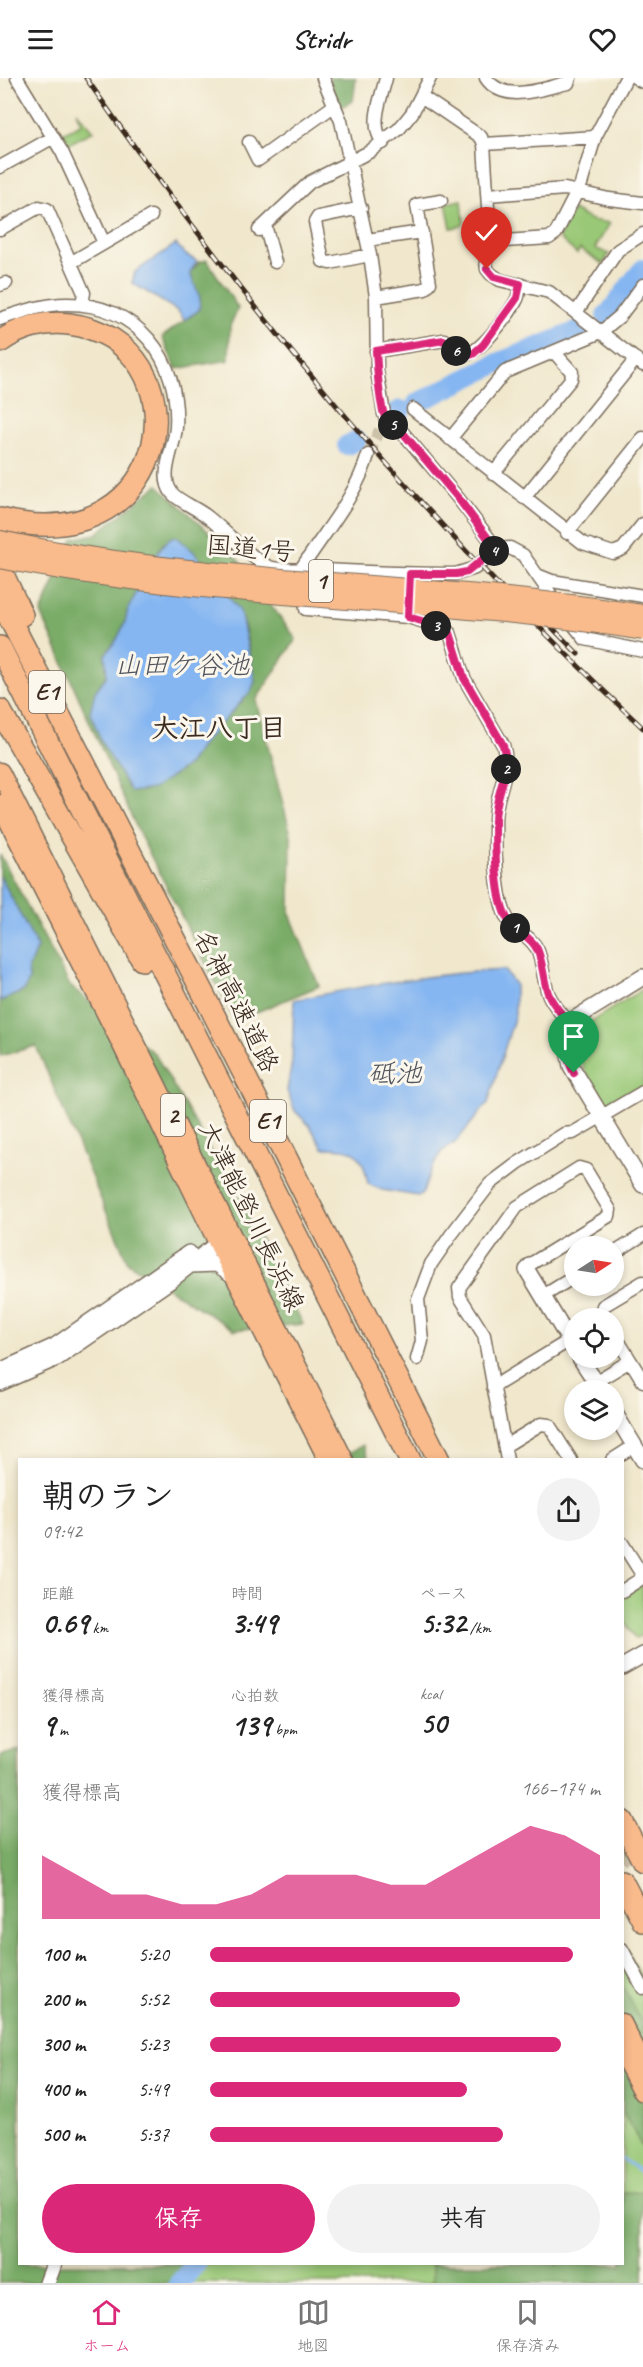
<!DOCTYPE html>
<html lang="ja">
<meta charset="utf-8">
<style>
:root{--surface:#fff;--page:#f2f2f2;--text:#222;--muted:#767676;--line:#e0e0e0;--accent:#db2777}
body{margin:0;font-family:Caveat,"Klee One",sans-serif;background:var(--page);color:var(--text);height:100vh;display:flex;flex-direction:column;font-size:22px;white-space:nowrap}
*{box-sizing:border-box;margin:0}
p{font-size:20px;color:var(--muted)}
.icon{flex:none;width:33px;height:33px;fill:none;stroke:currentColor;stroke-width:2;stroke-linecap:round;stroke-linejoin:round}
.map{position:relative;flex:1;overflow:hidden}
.panel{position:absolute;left:18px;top:1380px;width:606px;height:807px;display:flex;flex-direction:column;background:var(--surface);border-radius:0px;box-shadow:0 3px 9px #0003}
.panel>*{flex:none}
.needle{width:39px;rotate:78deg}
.controls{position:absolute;left:564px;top:1158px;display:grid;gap:12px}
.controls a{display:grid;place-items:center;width:60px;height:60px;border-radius:50%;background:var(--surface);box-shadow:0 3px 9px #0003;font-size:30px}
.pin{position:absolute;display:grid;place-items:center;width:51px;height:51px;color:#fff;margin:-62px -26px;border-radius:50% 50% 50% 0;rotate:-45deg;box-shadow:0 0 6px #0007}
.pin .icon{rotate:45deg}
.km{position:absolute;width:30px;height:30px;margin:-15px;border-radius:50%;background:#222;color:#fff;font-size:16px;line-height:30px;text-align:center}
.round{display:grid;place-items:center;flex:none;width:63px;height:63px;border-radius:32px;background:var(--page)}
.summary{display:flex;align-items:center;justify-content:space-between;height:102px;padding:0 24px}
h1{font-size:33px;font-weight:700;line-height:45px}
.stats{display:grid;grid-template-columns:repeat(3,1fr);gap:9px;height:102px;padding:6px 24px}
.stats div{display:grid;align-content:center}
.stats b{font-size:30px;font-weight:700}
.stats small{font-size:16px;font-weight:400}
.stats p{font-size:16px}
.chart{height:168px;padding:12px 24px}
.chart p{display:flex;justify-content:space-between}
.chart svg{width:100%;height:108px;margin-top:6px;fill:var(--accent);opacity:.7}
.action{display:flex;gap:12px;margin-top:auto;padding:12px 24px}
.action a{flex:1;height:69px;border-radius:36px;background:var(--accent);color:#fff;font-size:24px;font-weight:700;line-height:69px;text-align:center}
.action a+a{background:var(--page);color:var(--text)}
ul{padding:0 24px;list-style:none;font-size:20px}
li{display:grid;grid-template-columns:96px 72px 1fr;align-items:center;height:45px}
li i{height:15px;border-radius:8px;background:var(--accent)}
header{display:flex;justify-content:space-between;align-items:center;height:78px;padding:0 24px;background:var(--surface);font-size:27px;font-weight:700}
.menu{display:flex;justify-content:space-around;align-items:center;height:84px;border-top:2px solid var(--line);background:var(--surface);font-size:16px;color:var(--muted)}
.menu a{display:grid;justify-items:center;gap:3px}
.menu .selected{color:var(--accent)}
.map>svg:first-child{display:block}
.green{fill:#99c876;stroke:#6a794a;stroke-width:1.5}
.forest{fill:#7aac67;stroke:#5a6b42;stroke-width:1.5;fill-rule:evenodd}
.water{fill:#85b6f1;stroke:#607088;stroke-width:1.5}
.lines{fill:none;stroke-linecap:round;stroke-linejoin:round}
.stream{stroke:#85b6f1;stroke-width:3}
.river{stroke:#85b6f1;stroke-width:20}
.minor-tunnel{stroke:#ccc1a9;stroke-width:12;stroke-dasharray:12 6;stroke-linecap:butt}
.minor-casing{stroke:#7a6c5b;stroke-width:15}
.tertiary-casing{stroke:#7a6c5b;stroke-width:18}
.primary-casing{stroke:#7a6c5b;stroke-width:21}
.motorway-casing{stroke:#7a6c5b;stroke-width:24}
.minor{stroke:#fff;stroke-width:12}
.tertiary{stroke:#fff;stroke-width:15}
.primary{stroke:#fabb8c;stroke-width:18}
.motorway{stroke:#fabb8c;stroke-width:21}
.rail-casing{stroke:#3b2a1e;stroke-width:5}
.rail{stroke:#fbf7ec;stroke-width:3;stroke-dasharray:9;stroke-linecap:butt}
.trunk-bridge-casing{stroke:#7a6c5b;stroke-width:22;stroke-linecap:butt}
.trunk-bridge{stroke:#fabb8c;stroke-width:20}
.route-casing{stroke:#fff;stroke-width:12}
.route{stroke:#db2777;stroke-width:8}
.labels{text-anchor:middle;stroke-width:6;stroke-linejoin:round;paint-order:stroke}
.shield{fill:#fbf7ec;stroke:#75685c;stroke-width:1.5}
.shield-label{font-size:24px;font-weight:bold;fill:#3b2a1e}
.street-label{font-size:26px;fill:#3b2a1e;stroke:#fbf7ec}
.water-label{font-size:27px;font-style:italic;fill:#51545d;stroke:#fbf7ec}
.neighbourhood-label{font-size:27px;font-weight:bold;fill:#3b2a1e;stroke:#fbf7ec}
</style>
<header><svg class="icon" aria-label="menu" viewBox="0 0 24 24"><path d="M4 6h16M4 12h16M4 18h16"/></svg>Stridr<svg class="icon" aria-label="heart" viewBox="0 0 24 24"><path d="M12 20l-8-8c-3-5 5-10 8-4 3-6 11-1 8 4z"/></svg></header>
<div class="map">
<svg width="643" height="2205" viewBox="0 0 643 2205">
<rect width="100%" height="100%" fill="#fbf7ec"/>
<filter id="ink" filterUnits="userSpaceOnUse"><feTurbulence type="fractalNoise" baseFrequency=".0167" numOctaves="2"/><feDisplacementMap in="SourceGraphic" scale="12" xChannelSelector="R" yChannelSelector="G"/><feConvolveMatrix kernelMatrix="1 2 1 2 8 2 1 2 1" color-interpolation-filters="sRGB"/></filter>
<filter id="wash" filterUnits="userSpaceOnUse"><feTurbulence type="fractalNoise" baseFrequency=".008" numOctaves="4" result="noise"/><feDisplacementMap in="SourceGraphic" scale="24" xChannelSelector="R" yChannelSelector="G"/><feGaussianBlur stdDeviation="1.35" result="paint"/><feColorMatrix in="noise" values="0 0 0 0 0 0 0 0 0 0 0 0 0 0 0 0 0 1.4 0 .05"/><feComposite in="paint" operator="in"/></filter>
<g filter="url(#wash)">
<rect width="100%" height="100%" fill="#f0e7cc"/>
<path class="green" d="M76,33L93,53L65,68L58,57L81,46Z
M462,122L464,145L461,148L451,150L446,125Z
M573,132L591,142L610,145L595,170L609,176L603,186L580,171L577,176L559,160Z
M643,911V1009L610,1028L605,1024C592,1003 566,974 582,949Z
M643,1506V1556L635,1561L623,1541L622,1518Z
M623,1865L643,1902V2205H66L87,2186H622Z"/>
<path class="forest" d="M329,0H356L353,23L339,30Z
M207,182L238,230L230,248L229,282L176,291L162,259L199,232L200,220L190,195L199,184Z
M158,407L236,479L296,561L256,622L291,757L290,836L319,908L235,943L138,753L41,535L73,461L96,456ZM177,459L201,482L243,541L255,603L251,613L205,663L188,687L169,700L132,714L118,689L95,614L107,597L105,577L117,561L125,545L128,531L159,472L163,466Z
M0,776L70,908L155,976L237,1117L303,1246L234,1252L128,1185L36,968L0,978V923L24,913L29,902L28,891L37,869L0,798Z
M363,1367L369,1381L336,1382Z
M19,1672L20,2186H205L191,2205H0V1678Z
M622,1906L643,1948V2071L623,2034Z
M643,2113V2205H432V2186H622L623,2115Z"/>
<path class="water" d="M176,166L186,177L197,183L190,195L200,220L199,232L184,242L178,233L132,205L135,194Z
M171,459H177L194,474L240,533L255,603L251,613L205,663L188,687L153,711L131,714L102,665L90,634L95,614L107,597L105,577L117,561L125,545L128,531L159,472Z
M0,798L37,869L28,891L29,902L24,913L0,923Z
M504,892L515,906V937L488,1025L455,1065L442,1073L430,1094L423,1115L418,1118L382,1112L368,1106C362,1074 356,1070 323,1070L310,1048L295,1033L287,1013L292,984L294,922C363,908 434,895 504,892Z"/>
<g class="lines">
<path class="stream" d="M622,2081L643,2095"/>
<path class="river" d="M606,238C620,223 629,206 643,191
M417,325L500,284L585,250
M391,337L401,332
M347,367L357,363
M179,2205L196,2186"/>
</g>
</g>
<g filter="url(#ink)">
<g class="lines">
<path class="minor-tunnel" d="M368,377L380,352
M622,1783L638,1767"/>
<g class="minor-casing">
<path id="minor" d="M17,0L62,74L104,165
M323,0L341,43L370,177L376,219L377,293L384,336L387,344L398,349L458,420L497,471
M486,0C504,27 543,10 568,5L570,0
M636,0L643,4
M421,18L481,59L484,66L489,146L486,183L487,191L491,196L500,202L549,214L643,287
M249,64L258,82L335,27
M383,65C369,46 381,21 386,0
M484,66L595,59
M0,89L52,60
M487,117L565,111L609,121L643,125
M361,130L318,139L315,144L323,183L330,185L370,177
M265,147L275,184
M0,151L39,129L47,131L84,215L82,226
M259,152L310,104L369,74L399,51L412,35L430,0
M367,162L422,154
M488,164L549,160L556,155L581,106L595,59L626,0
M72,184L151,138
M0,207L6,205
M376,219L425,211L430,205L417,127L441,123
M577,233L618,172L643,156
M0,241C21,234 44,226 66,226C137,225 180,281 176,349C175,369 158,397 172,415C178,423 199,431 209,440C224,452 253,482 269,489C280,493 299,491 310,491C359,494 407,496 456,496L475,490L497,471L510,470L523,477L558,527
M376,273L444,262C451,266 454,275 462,277C476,281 511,234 517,221C519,217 519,211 520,206
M413,331L583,465L613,475L623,471L643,446
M450,361L505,294L601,254L620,238L643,207
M368,377C355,421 325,453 301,491L306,531L408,539L442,549L450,555L464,600L503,667C512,696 495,714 495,743C495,768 495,821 508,842C515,853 531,858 537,871C543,884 543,901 548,915C552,926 562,936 569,945
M493,396L571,301L572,294L554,274
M524,420L636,281
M567,455L643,360
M537,497L552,503L643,518
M569,541L585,561L643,573
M614,1175L643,1157
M543,1218L574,1199
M604,1240L601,1235L603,1228L643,1204
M614,1256L643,1303
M417,1281L422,1263L418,1221L431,1186L451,1157L490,1106L518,1085L564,1056L573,1055L643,1014
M595,1304L630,1283
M493,1309L570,1262
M505,1368L541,1346L549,1347L571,1382
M507,1382L484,1257L460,1219L459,1210L517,1129L579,1090L586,1092L610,1132L609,1138L529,1187L527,1192
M612,1382L634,1368
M622,1465L641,1495L639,1502L622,1513
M622,1871L643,1910"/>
</g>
<g class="tertiary-casing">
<path id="tertiary" d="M643,899L576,940L569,945L565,955L571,988L643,1107
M190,1187L217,1186L234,1198
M527,1192L574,1270
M580,1280L601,1312
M0,1293L55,1268L189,1175
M0,1305L57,1280L171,1202L227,1158
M614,1334L643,1382
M622,1589L643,1577
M47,2205L54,2186"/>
</g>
<g class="primary-casing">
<path id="primary" d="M0,694L344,1382
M0,726L119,961L218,1165L328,1382
M622,1945L643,1987
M622,1975L643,2014"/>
</g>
<g class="motorway-casing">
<path id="motorway" d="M0,264C20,249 45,243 69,246C206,263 178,486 0,441
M0,490L22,537
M0,522L204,917L439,1382
M0,569L410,1382
M0,632L142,882
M622,1743L643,1783
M622,1803L643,1843"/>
</g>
<use href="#minor" class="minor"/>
<use href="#tertiary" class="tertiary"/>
<use href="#primary" class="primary"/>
<use href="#motorway" class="motorway"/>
<g class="rail-casing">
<path id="rail" d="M86,0C248,235 435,455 643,650
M532,529L578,576"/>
</g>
<use href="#rail" class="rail"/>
<g class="trunk-bridge-casing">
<path id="trunk-bridge" d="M0,463C212,508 430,503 643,537
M0,480C212,523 430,517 643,552"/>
</g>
<use href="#trunk-bridge" class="trunk-bridge"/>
</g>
</g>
<g class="lines" filter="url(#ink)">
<g class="route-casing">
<path id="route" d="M487,191L494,199L520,206L517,220L483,267L473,276L463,278L444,262L376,273C377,287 379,330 386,341C388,345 393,347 398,349L458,420L496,471L467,494L456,496H410L408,539L442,549L450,555L464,600L503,667C512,696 495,714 495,743C495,768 495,821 508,842C515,853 531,858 537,871C543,884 543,901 548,915C552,926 562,936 569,945C561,959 567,982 574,995"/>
</g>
<use href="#route" class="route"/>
</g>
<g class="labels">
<g class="shield">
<rect x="309" y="482" width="24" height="42" rx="4.5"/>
<rect x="29" y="593" width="36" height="42" rx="4.5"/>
<rect x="161" y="1016" width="24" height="42" rx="4.5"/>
<rect x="250" y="1022" width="36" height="42" rx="4.5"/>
</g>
<g class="shield-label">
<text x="321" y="511">1</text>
<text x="47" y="622">E1</text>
<text x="173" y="1045">2</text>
<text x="268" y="1051">E1</text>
</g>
<g class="street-label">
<text transform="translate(251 470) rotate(5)" y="9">国道1号</text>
<text transform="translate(237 923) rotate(63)" y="9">名神高速道路</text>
<text transform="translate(252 1138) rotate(64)" y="9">大津能登川長浜線</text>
</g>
<g class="water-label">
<text x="182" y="596">山田ケ谷池</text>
<text x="395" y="1004">砥池</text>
</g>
<g class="neighbourhood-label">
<text x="219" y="659">大江八丁目</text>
</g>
</g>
</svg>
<div class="controls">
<a><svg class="needle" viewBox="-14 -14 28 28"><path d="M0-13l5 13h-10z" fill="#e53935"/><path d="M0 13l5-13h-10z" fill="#767676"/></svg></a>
<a><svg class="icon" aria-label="locate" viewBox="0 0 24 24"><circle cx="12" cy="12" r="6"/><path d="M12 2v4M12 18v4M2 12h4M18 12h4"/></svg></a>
<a><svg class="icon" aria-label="layers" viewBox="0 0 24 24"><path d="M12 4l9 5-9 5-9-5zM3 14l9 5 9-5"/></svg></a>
</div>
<div class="pin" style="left:574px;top:995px;background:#1e9e55"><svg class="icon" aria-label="arrive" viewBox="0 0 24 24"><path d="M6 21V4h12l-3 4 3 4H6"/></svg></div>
<div class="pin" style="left:487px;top:191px;background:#d93025"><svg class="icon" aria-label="check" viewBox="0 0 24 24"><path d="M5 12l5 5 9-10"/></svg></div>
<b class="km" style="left:515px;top:850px">1</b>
<b class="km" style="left:506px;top:691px">2</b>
<b class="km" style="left:436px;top:548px">3</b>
<b class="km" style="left:494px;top:473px">4</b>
<b class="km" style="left:393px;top:347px">5</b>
<b class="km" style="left:456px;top:273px">6</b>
<section class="panel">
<div class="summary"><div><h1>朝のラン</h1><p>09:42</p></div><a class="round"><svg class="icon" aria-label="share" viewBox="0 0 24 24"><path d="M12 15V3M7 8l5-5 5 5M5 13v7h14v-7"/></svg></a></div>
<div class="stats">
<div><p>距離</p><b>0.69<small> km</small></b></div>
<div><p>時間</p><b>3:49</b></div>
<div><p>ペース</p><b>5:32<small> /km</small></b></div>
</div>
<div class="stats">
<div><p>獲得標高</p><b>9<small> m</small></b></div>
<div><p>心拍数</p><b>139<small> bpm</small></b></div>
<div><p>kcal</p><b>50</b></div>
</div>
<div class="chart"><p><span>獲得標高</span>166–174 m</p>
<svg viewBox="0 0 160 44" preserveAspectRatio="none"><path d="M0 44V18L10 26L20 34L30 34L40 38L50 38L60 34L70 26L80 26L90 26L100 30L110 30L120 22L130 14L140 6L150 10L160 18V44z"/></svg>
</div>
<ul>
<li><b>100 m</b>5:20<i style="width:93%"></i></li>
<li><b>200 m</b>5:52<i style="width:64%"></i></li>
<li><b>300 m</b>5:23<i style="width:90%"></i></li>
<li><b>400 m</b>5:49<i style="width:66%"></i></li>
<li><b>500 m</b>5:37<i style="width:75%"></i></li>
</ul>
<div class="action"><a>保存</a><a>共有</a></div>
</section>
</div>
<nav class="menu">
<a class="selected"><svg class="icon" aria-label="home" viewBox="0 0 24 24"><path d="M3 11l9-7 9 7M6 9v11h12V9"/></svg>ホーム</a>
<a><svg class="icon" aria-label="map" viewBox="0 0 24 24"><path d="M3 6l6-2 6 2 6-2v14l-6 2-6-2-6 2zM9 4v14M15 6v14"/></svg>地図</a>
<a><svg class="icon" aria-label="saved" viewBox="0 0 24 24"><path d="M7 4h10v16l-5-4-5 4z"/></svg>保存済み</a>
</nav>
